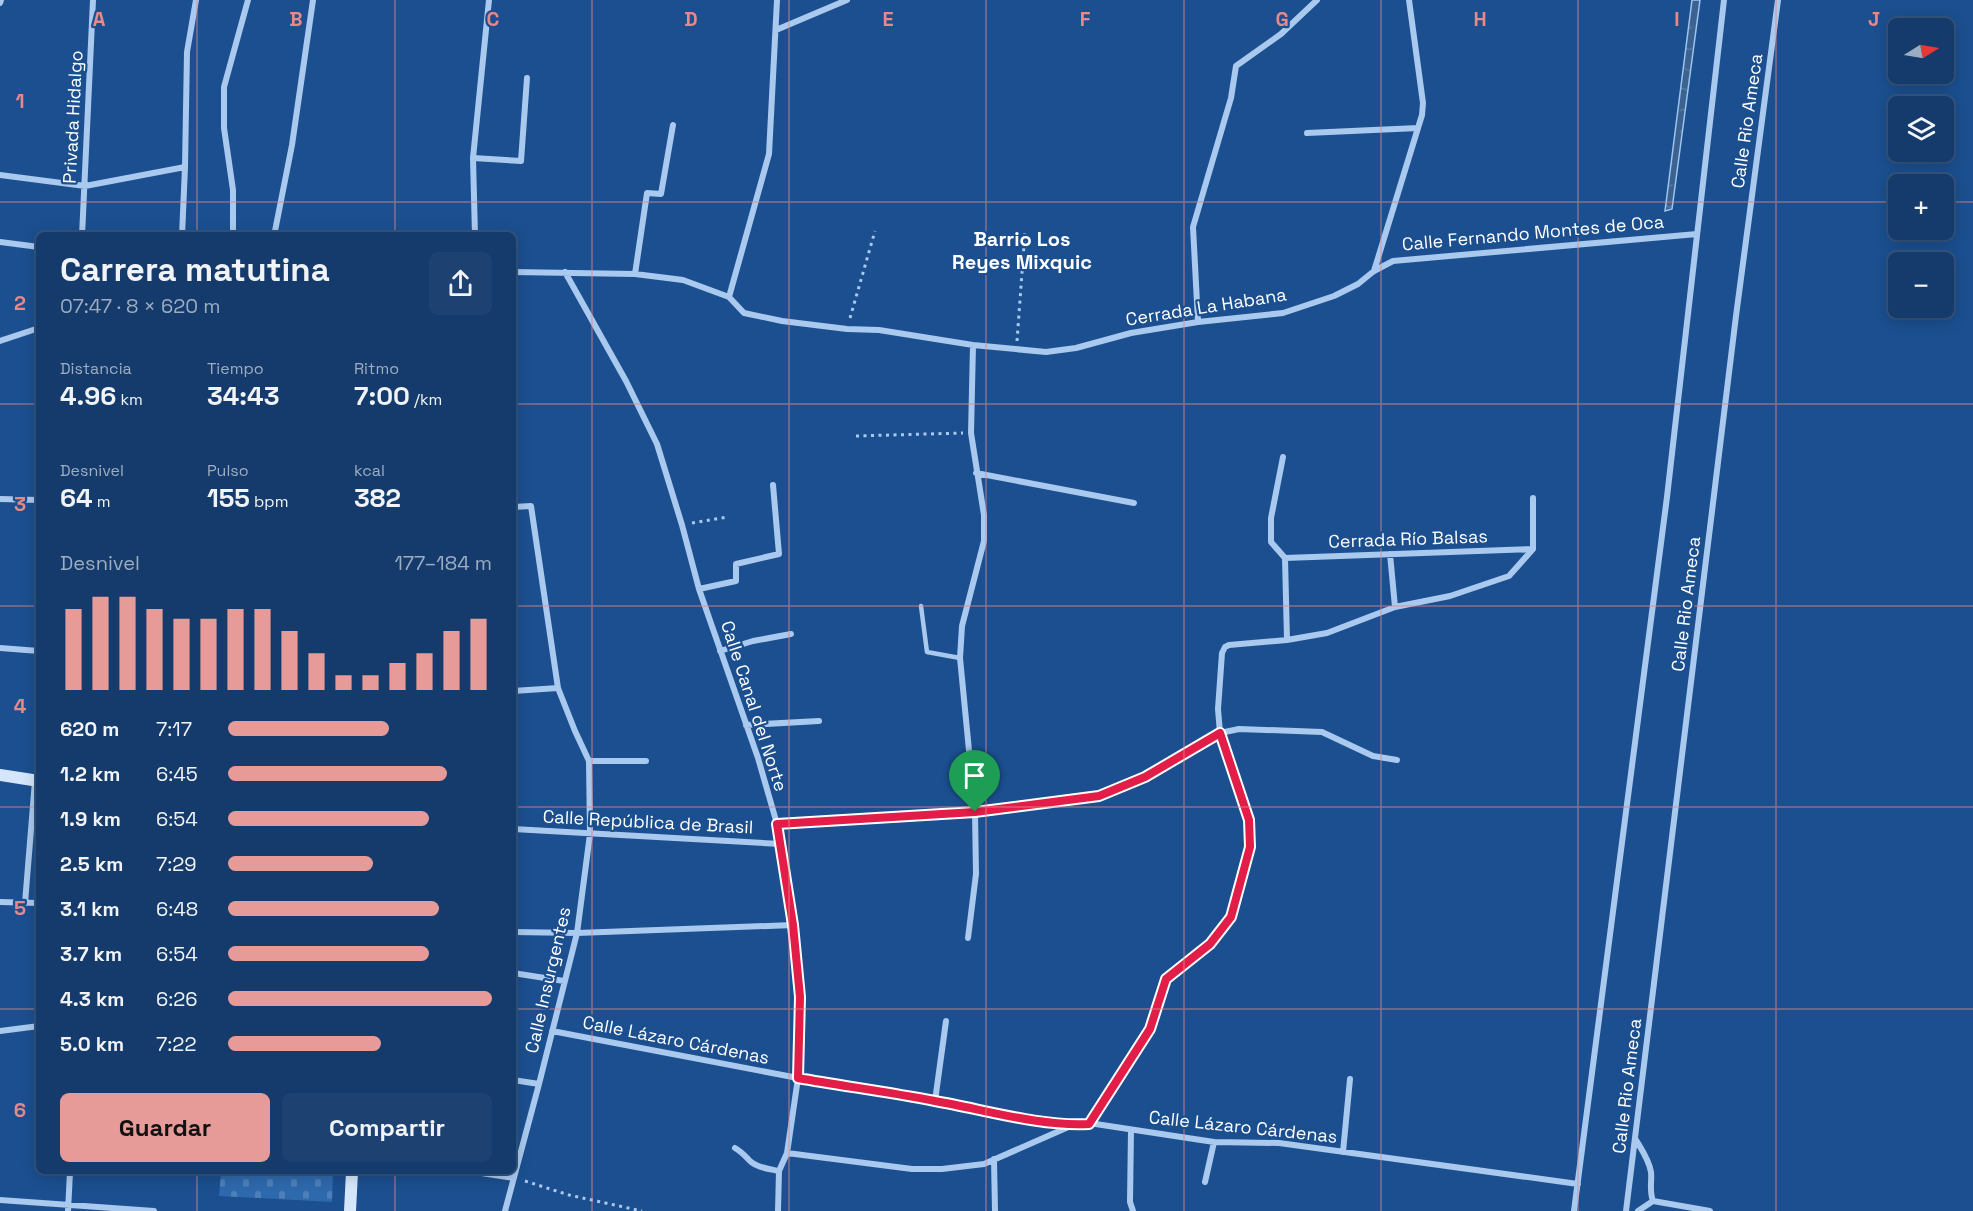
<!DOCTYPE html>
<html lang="es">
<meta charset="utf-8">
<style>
:root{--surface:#143b6b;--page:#1d4271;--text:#f1f3f6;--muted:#9dadc1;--line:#33557e;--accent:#e69b98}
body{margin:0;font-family:"Space Grotesk",sans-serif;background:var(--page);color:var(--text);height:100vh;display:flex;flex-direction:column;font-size:22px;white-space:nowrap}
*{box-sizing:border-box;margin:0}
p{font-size:20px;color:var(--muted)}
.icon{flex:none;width:33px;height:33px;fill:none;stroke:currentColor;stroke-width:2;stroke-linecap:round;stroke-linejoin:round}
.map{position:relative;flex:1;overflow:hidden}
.sheet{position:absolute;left:36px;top:232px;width:480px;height:942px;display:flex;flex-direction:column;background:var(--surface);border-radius:9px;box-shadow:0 3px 15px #0003,0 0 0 2px var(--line)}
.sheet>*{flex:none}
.needle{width:39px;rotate:79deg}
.buttons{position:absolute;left:1888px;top:18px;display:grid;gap:12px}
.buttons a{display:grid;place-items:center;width:66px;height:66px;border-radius:9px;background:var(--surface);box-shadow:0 3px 15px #0003,0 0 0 2px var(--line);font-size:30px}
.pin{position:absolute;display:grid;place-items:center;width:51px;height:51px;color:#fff;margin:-62px -26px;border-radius:50% 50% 50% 0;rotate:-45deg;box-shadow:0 0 6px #0007}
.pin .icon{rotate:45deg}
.round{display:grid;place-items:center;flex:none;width:63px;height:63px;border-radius:9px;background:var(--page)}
.overview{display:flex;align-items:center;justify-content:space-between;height:102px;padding:0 24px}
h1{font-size:33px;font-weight:600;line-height:45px}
.figures{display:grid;grid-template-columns:repeat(3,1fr);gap:9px;height:102px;padding:6px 24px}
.figures div{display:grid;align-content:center}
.figures b{font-size:26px;font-weight:600}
.figures small{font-size:16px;font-weight:400}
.figures p{font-size:16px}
.chart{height:168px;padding:12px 24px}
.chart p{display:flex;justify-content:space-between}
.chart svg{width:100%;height:108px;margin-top:6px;stroke:var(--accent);stroke-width:6}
.action{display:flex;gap:12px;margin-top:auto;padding:12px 24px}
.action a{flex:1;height:69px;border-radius:9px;background:var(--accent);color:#111;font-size:24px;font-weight:600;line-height:69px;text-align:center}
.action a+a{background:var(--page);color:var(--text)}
ul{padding:0 24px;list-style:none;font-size:20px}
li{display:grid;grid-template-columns:96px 72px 1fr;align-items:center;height:45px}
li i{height:15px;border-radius:8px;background:var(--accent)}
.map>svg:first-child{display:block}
.cemetery{fill:url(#cemetery-stones)}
.water{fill:url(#water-ripples);stroke:#9cc4f0;stroke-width:1.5}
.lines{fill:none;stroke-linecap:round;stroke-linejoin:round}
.path{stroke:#a9c9ee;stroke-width:3;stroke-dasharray:3 4.5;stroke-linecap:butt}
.lane{stroke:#a9c9ee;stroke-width:4.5}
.street{stroke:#a9c9ee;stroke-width:6}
.secondary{stroke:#d6e6fa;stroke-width:12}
.route-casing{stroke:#fff;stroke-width:12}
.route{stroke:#e11d48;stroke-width:8}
.grid{fill:none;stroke:#e88989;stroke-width:1.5;stroke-opacity:0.55}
.labels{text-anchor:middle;stroke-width:4.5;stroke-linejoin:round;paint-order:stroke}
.street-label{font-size:18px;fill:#fff;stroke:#1b4f8f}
.neighbourhood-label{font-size:20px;font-weight:bold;fill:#fff;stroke:#1b4f8f}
.grid-label{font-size:20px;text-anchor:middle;font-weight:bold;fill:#e88989;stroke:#1b4f8f;stroke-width:4.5;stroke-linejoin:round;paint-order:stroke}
</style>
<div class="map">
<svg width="1973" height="1211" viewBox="0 0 1973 1211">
<defs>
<pattern id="cemetery-stones" width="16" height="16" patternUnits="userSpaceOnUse" patternTransform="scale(1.5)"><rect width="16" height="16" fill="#2e69ad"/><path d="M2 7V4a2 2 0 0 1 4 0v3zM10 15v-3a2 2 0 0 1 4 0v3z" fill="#4d80b9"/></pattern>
<pattern id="water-ripples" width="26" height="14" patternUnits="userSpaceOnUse" patternTransform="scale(1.5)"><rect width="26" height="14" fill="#3c6290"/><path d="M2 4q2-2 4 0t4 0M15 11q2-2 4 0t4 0" fill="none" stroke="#597aa1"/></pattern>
</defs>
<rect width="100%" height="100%" fill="#1b4f8f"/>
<path class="cemetery" d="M221,1172H333L332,1202L219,1196Z"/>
<path class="water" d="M1692,0H1700L1672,209L1665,211Z"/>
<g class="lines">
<path class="path" d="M850,318L875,231
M1017,341L1025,232
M856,436L963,433
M692,523L728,517
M525,1181L569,1195L642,1211"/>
<path class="lane" d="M921,606L927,652L960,658"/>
<path class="street" d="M0,3L1,0
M776,30L847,0
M1307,133L1418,128
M473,158L521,161L527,78
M0,175L85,186L185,167
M82,236L93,0
M182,236L185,167L187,52L196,0
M233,236V190L224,128V87L248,0
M274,236L292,145L313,0
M475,236L473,158L489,0
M0,242L39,247
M1374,271L1422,115L1423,103L1409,0
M513,272L635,274L683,280L729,297L744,313L782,321L847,329L879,330L973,345L1046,352L1076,348L1131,333L1198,322L1283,313L1334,296L1358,284L1374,271L1393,261L1697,234
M565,272L626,381L657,444L682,525L699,589L758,758L777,824L793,925L800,997L798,1078L787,1153L779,1171L778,1211
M635,274L647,193L661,194L673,125
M729,297L769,154L777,0
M1198,322L1193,227L1231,98L1236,66L1281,34L1317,0
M0,341L39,328
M1283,457L1271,518V542L1285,558L1287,640
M976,473L1134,503
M0,499L39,500
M1390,554L1395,607
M1285,558L1533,549
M699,589L736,581V564L779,554L773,485
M0,648L39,651
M720,651L753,641L791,634
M513,691L558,688
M746,725L819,721
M589,761H646
M777,824L975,812L1099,796L1145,777L1220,733L1239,729L1322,732L1373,756L1397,760
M513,829L780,844
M0,902L39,903
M25,903L35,781
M513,932L577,933L793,925
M968,938L976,874L975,812L960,658L962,626L984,541V515L971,433L973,345
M513,973L564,981
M0,1031L39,1026
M552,1031L798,1078L935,1101L1000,1114L1073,1124L1089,1123L1214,1142L1279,1143L1578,1184
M513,1080L539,1084
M935,1101L946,1021
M1089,1123L1150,1029L1165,979L1210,944L1231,917L1239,887L1250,847L1249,820L1220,733L1218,709L1222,653L1225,647L1229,645L1287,640L1327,633L1395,607L1450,596L1509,576L1533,549V498
M1131,1130L1130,1202L1133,1211
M1636,1140C1642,1150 1649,1160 1651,1172C1652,1182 1649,1191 1653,1201L1710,1211
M735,1148C742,1152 745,1156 750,1161C757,1168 770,1169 779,1171
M1343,1152L1350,1079
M787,1153L912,1169H942L984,1164L1073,1125
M994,1159L995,1211
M475,1172L514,1178
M1205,1182L1214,1142
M0,1200L154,1211
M68,1211L70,1172
M505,1211L539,1084L577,933L590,834L589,761L575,731L558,688L531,506L513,507
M1574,1211L1667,497L1724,0
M1626,1211L1736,316L1778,0
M1638,1211L1653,1201"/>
<path class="secondary" d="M0,775L39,781
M350,1211L352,1172"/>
</g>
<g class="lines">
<g class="route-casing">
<path id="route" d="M1220,733L1249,820L1250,847L1231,917L1210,944L1166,979L1150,1029L1089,1124C1041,1127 982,1109 935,1101C889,1092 843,1086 798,1078L800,997L793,925L777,824L975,812L1099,796L1145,777Z"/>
</g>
<use href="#route" class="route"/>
</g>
<path class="grid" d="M197,0V236M395,0V236M592,0V1211M789,0V1211M986,0V1211M1184,0V1211M1381,0V1211M1578,0V1211M1776,0V1211M0,202H1899M1944,202H1973M0,404H39M513,404H1973M0,606H39M513,606H1973M0,807H39M513,807H1973M0,1009H39M513,1009H1973M197,1172V1211M395,1172V1211"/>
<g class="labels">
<g class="street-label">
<text transform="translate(73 117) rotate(-87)" y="6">Privada Hidalgo</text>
<text transform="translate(1747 121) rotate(-82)" y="6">Calle Rio Ameca</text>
<text transform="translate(1533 233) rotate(-5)" y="6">Calle Fernando Montes de Oca</text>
<text transform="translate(1206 307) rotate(-9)" y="6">Cerrada La Habana</text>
<text transform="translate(1408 539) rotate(-2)" y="6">Cerrada Río Balsas</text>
<text transform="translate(1686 604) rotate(-83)" y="6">Calle Rio Ameca</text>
<text transform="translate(754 706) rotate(72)" y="6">Calle Canal del Norte</text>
<text transform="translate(648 822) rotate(3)" y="6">Calle República de Brasil</text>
<text transform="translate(548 980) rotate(-77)" y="6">Calle Insurgentes</text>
<text transform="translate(676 1040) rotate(11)" y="6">Calle Lázaro Cárdenas</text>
<text transform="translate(1627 1086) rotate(-83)" y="6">Calle Rio Ameca</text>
<text transform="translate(1243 1127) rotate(6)" y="6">Calle Lázaro Cárdenas</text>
</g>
<g class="neighbourhood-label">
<text x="1022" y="246">Barrio Los<tspan x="1022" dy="23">Reyes Mixquic</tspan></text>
</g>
</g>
<g class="grid-label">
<text x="99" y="26">A</text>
<text x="296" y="26">B</text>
<text x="493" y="26">C</text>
<text x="691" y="26">D</text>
<text x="888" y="26">E</text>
<text x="1085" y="26">F</text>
<text x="1282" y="26">G</text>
<text x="1480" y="26">H</text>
<text x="1677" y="26">I</text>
<text x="1874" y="26">J</text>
<text x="20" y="108">1</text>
<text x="20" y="310">2</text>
<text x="20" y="511">3</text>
<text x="20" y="713">4</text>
<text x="20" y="915">5</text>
<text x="20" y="1117">6</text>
</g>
</svg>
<div class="buttons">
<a><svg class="needle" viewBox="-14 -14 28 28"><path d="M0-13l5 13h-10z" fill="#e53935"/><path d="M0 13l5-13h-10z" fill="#9dadc1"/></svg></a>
<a><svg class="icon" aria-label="layers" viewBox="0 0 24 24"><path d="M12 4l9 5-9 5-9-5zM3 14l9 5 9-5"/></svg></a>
<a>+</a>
<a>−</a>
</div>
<div class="pin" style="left:975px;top:812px;background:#1e9e55"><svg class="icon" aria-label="arrive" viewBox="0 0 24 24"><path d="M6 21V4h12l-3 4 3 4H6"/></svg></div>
<section class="sheet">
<div class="overview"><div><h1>Carrera matutina</h1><p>07:47 · 8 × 620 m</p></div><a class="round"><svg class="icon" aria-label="share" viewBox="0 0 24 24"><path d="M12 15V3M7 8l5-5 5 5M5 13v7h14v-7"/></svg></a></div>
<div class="figures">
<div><p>Distancia</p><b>4.96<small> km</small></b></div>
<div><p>Tiempo</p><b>34:43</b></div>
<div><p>Ritmo</p><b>7:00<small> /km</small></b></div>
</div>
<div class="figures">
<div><p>Desnivel</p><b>64<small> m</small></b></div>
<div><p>Pulso</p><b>155<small> bpm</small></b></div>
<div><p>kcal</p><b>382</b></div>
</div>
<div class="chart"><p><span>Desnivel</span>177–184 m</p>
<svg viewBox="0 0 160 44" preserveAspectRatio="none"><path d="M5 44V11M15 44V6M25 44V6M35 44V11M45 44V15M55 44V15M65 44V11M75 44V11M85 44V20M95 44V29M105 44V38M115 44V38M125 44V33M135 44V29M145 44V20M155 44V15"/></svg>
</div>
<ul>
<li><b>620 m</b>7:17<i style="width:61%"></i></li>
<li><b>1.2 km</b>6:45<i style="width:83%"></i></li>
<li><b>1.9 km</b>6:54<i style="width:76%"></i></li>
<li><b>2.5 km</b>7:29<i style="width:55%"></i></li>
<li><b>3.1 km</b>6:48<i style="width:80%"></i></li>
<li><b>3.7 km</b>6:54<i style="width:76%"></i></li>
<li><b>4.3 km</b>6:26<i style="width:100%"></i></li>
<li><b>5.0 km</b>7:22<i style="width:58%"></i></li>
</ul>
<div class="action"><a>Guardar</a><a>Compartir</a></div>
</section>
</div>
